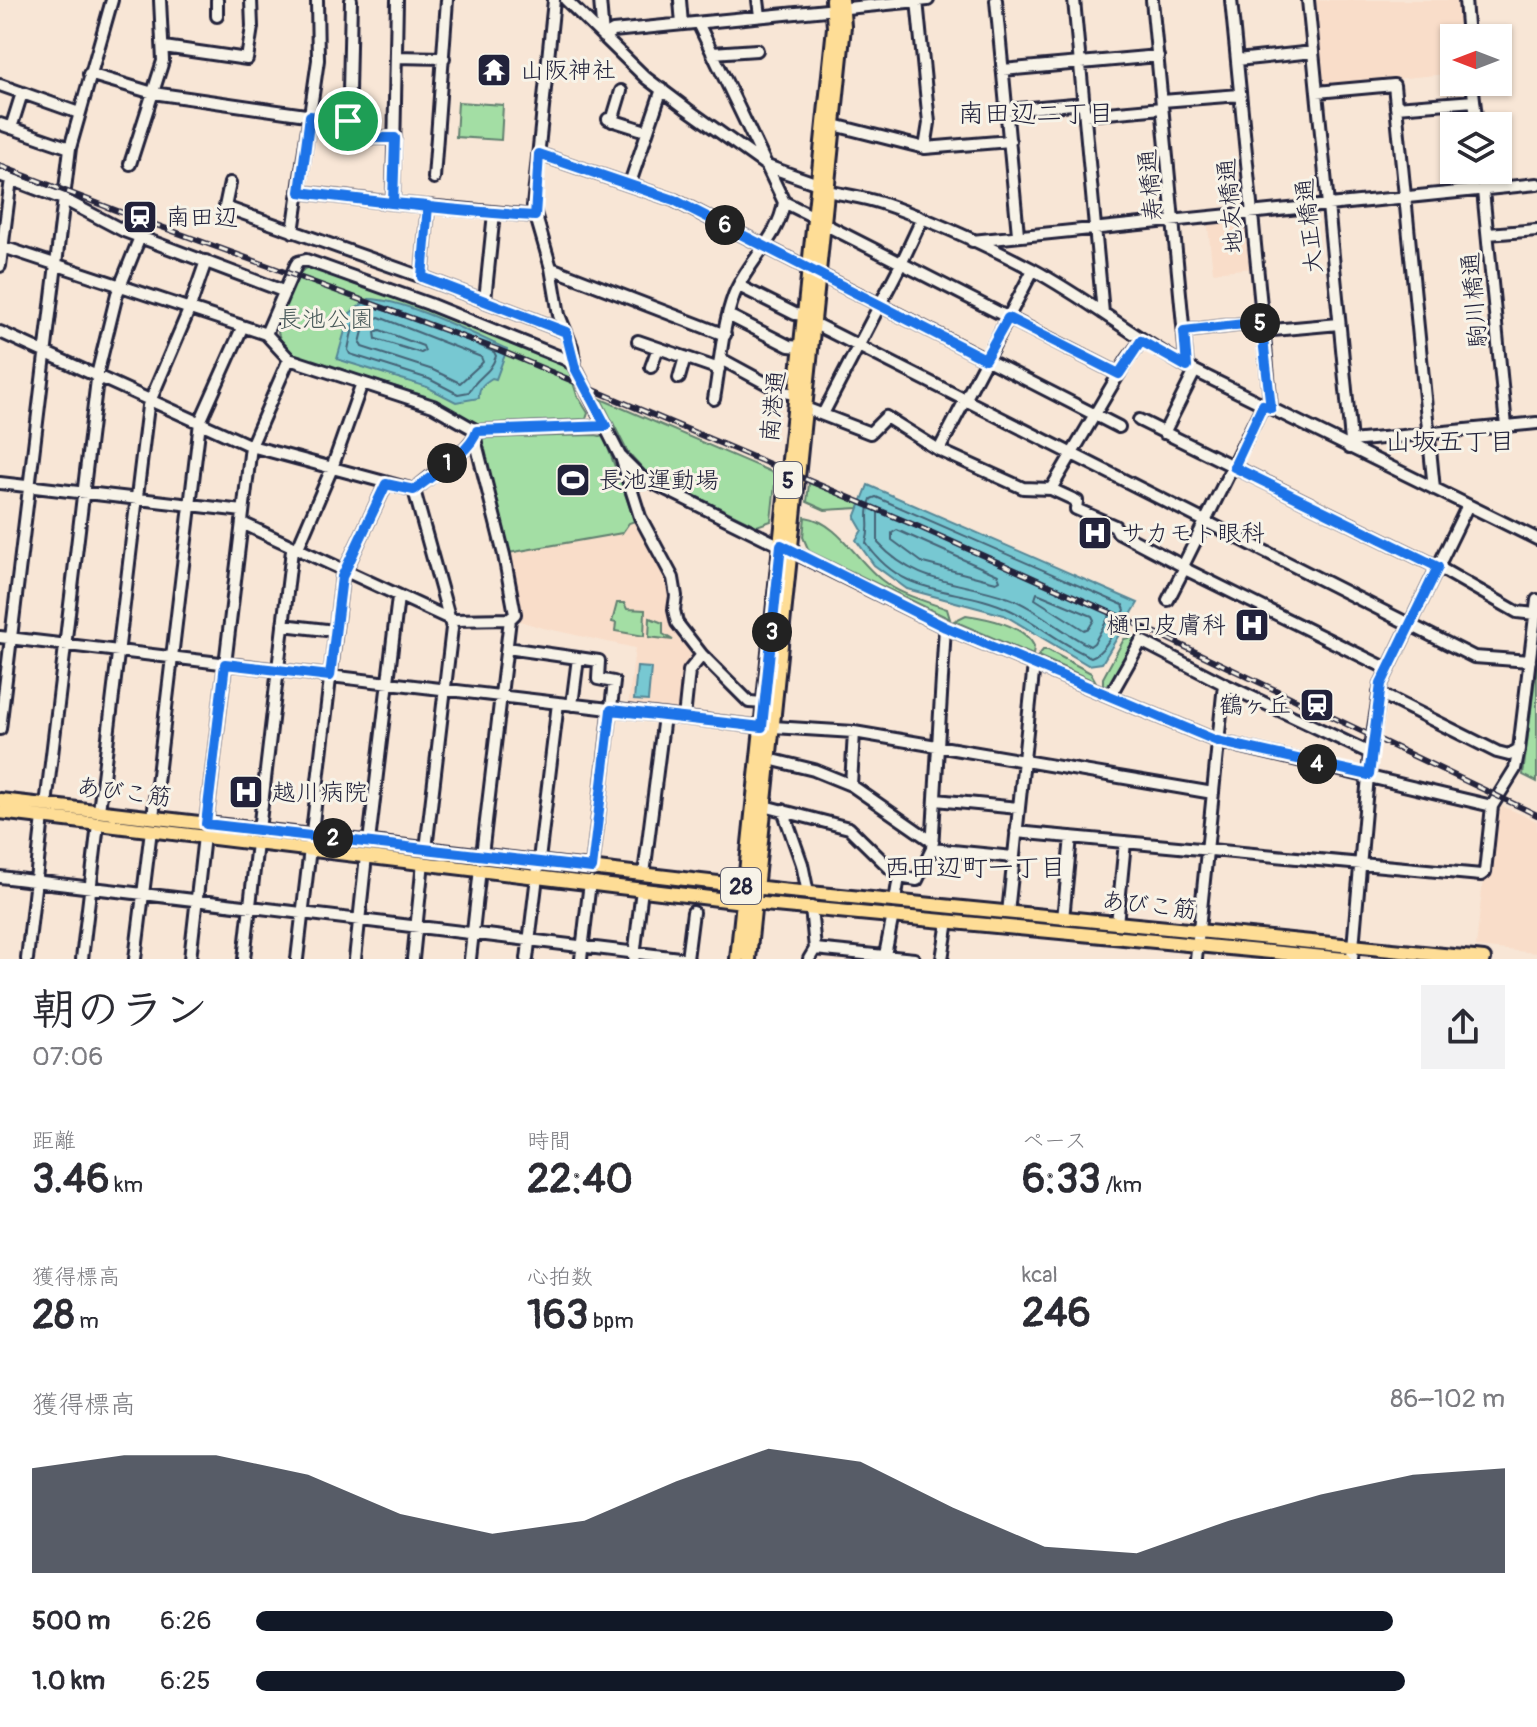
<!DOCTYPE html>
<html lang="ja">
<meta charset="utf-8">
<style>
:root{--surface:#fff;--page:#f2f2f3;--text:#2b2b33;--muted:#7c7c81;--accent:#111827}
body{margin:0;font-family:Pangolin,"Klee One",sans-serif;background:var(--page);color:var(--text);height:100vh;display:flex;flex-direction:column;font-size:30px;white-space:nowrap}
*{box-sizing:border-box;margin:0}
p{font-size:26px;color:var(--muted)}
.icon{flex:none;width:44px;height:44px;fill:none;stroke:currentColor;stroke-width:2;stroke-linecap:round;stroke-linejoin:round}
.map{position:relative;height:959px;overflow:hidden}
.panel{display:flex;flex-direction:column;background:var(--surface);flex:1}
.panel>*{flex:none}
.needle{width:52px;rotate:270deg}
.buttons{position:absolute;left:1440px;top:24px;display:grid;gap:16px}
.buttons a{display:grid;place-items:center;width:72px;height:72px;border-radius:0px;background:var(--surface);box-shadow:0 2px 6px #0004;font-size:40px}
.pin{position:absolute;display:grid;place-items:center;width:68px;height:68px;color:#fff;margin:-34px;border:4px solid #fff;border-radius:50%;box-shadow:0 2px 8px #0007}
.km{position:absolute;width:40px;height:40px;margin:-20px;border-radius:50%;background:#222;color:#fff;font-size:22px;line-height:40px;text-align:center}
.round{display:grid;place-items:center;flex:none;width:84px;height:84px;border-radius:0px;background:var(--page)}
.overview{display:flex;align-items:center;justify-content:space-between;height:136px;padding:0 32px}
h1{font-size:44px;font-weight:800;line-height:60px}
.figures{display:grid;grid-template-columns:repeat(3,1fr);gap:12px;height:136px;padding:8px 32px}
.figures div{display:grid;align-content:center}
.figures b{font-size:40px;font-weight:800}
.figures small{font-size:22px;font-weight:400}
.figures p{font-size:22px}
.chart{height:224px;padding:16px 32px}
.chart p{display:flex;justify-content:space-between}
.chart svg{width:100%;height:144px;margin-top:8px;fill:var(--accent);opacity:.7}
ul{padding:0 32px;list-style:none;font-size:26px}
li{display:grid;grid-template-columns:128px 96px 1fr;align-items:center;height:60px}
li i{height:20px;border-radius:10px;background:var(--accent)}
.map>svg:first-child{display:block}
.built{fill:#f9ddc9}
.green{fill:#a3dea4;stroke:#628070;stroke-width:2}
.water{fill:#77c8d2;stroke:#558696;stroke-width:2}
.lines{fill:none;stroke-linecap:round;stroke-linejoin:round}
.shore{stroke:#446477;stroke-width:2}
.minor-casing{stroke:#22223b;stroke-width:16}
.major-casing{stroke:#22223b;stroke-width:18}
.minor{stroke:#f7f3e8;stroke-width:10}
.major{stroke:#fedd96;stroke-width:12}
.rail-casing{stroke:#22223b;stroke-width:6}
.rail{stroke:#f7f3e8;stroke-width:3;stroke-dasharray:9;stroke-linecap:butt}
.route-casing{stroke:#fff;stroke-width:16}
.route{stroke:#1a73e8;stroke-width:10}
.labels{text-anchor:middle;stroke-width:6;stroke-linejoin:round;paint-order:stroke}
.shield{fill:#f7f3e8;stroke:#62616f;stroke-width:2}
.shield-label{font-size:22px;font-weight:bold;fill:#22223b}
.poi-label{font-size:24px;fill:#22223b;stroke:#f7f3e8;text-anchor:start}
.street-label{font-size:24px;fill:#22223b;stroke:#f7f3e8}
.park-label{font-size:24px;fill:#495a5a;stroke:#f7f3e8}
.neighbourhood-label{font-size:26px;fill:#22223b;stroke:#f7f3e8}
</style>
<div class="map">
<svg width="1537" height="959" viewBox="0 0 1537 959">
<rect width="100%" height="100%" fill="#f8e6d6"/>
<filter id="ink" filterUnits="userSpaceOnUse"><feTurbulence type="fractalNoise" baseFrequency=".0125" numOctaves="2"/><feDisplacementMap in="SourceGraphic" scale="16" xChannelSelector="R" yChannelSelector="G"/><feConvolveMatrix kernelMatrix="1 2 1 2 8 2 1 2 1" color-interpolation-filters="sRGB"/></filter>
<g filter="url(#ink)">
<path class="built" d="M1313,0H1460L1463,24L1442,27L1446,74L1324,86L1320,83Z
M1249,215L1253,268L1213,272L1207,218Z
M635,521L668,582L671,625L695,656L679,713L628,707L635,648L539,627L520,621L508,553L622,533L630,523Z
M1500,805L1537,821V953L1476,947L1483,881L1489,880L1494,816Z"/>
<path class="green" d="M458,102L503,105L501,140L456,137Z
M309,266L491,333L563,365L569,370L577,395L588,413L586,419L477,424L425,396L290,354C282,344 277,336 277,323C277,307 294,273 309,266Z
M601,399L776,474L771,521L757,526L645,471L627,451Z
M596,435L604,437L635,521L629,523L622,533L508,553L480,444L483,438Z
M809,483L861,504L859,508L825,510L807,502Z
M805,517C839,522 857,562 883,581C901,595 925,601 947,609L950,619L809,551L803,537Z
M617,603H624L627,609L645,610L644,636L615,631L616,623L612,622Z
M966,615C987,618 1024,625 1034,646L1033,655L954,621Z
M650,618L663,623V634L673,640L649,637Z
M1132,637L1138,640L1109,688L1103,685V678L1124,639Z
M1043,650H1048L1091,673L1096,682L1038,656Z
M1537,662V782L1523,775Z"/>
<path class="water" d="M369,299C404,299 473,334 507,349L496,379L492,378C484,383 478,388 479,398L456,402L427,387L337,359L350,313Z
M868,485L1131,600L1138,603L1102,663L1088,665L1004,615L907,589L874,565L856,540L862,530L855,518Z
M637,667L651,668L648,701L634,700Z"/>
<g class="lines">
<path class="shore" d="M374,307L445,330L494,352L496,356C490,375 478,375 469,392L458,394L429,379L350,354L348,350C353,327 352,318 374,307Z
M379,317L481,357L483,362L460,383L433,370L362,347L360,343L365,323Z
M380,330L423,346L425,351L421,353L376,339L375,332Z
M876,497L1123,605L1125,610C1116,625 1107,652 1091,657C1062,645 1038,623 1010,610C959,585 905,601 866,543C872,525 864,517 871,499Z
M878,511L1108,610L1110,615L1094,643L1090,646C1062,633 1035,607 1009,598C958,580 918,586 878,543Z
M897,530L998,575L1000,580L996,582L923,563L892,540V533Z
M1037,593L1092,616L1094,620L1089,628L1084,630L1035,599Z"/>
<g class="minor-casing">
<path id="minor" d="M217,0V16
M351,0L348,138H395
M554,0L533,206L551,268L559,315L572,347L575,368
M566,0L646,78L687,109L767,166L818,184
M600,0L603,37L613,31L928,0
M680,0L682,24
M758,0L760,16
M917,0L929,123L925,148
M996,0L1018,234
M1074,0L1103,313
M1152,0L1187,367
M1231,0L1271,408
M1308,0L1351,441L1349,448
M1465,0L1468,38
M698,23L784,202C779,238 747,262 734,295C722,327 720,365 714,399
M164,47L247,59L252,27L251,0
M712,53L757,50
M396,57L444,58
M1237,60L1313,52
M1003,70L1158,56
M89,74L153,93L348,121
M1472,82L1477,126
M0,85L79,113
M1317,92L1394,85L1434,489
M1162,101L1240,95
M1396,107L1474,101
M1007,110L1084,103
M1085,115L1162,108
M608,119L646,131
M612,121L621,91
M0,124L70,148
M834,125L925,148L1010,141
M11,128L22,93
M539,154L674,200L1119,427
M130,164L163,61L160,0
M1481,170L1506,426
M0,175L63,199L124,231L283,291
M434,178L447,0
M230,183L225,207L422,277L566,332
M630,183L662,89
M827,191C845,195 864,197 881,203C932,220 984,244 1032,269C1086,298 1134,337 1187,367L1537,539
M300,192L393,203L535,216
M784,202L814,217
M393,203L397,0
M824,224L1119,374
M293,232L318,60L317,0
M1488,234L1537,230
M972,241L1537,184
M0,246L266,334L289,359L433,406L477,431L606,426
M0,266L11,179
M551,268L725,335
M422,277L428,206
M739,286L795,314L805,315
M485,300L494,213
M728,315L789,346L801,347
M813,323L1474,657L1530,661
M1184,331L1261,322
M1262,331L1339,324
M0,332L251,446L414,490
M266,334L296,265L298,262L306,260L429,304L565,359L574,365L620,456L641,477L945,627L1217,741L1492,806
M638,341L719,369
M721,359L782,392L797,394
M651,367L658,348
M679,378L685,357
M805,408L870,433L886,417L939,450L1023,488L1051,489L1077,501L1076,509L1115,526L1118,532L1183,566L1189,571L1388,669
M823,414L901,264L922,219
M1139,420L1438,567L1517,612L1535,614
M1164,433L1195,371
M1351,441L1537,423
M939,450L1033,270
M622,460L640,517L673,578L676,596L674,610L677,623L702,655L749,702L765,703
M0,483L243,511
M1051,489L1127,360L1141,341
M414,490L452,628L426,849
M414,490L465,449L476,436
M242,523L452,620L510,619L515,614L504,555L475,439
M1183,566L1263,405
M1168,600L1185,567
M283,625L335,631
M0,637L762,727
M507,648L599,661L598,679L614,682L592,868
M1379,693L1497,752L1509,755L1519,749
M1110,696L1141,641L1224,684L1370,753
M572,705L578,658
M684,718L689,671L702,655
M773,727L854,732L1213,793
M0,729L70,148L112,0
M777,761L814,770L851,785L933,842
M851,785L854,732
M936,800L1018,808
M46,805L98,371L117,294L140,237
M764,806L849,828L899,877L895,901
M783,810L802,864L808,893
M99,811L148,406L189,310L206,261
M153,817L200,422L242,328
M206,824L251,446L289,359
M259,830L292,550L299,545L332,468L362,383
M1016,832L1481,875L1485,872L1492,806L1515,769L1519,749L1537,600
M369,842L398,597
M932,849L1013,857
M482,855L510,619
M644,874L664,716
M0,877L688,959
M899,877L917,880L932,849L945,627
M1008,913L1034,664
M1063,919L1071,837
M1117,924L1125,842
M815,949L914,959
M885,955L893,915
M634,957L642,889
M27,959L43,817
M82,959L98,824
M135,959L151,830
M190,959L204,836
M244,959L257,843
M297,959L342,577L386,484
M355,959L366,856
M413,959L423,862
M470,959L480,869
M527,959L558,703
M581,959L590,882
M687,959L693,912
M809,959L815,949L811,907
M942,959L948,921
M1196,959L1224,684
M1352,959L1370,753L1381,684L1468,505"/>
</g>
<g class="major-casing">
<path id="major" d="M0,800L780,890L1484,959
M0,812L743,902L1345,959
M737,959L834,27L832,0
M749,959L844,26L842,0"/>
</g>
<use href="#minor" class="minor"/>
<use href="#major" class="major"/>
<g class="rail-casing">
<path id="rail" d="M0,166L115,210L499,350L919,527L1156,633L1537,815"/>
</g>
<use href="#rail" class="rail"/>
</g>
</g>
<g class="lines" filter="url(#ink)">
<g class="route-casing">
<path id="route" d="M348,121V138H395L393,203L428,206L422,277L566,332L575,368L606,426L477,431C471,452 431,476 414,490L386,484L342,577L330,676L225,664L206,824L592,868L611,710L762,727L781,545L945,627L1217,741L1369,775L1381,684L1438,567L1234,467L1263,405L1271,408L1261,322L1184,331L1187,367L1141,341L1119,374L1008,318L985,359L674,200L539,154L535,216C456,211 378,202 300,192L310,116L348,121"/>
</g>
<use href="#route" class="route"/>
</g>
<defs>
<g id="temple-square" transform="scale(1.8)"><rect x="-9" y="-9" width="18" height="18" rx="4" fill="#22223b" stroke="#f7f3e8"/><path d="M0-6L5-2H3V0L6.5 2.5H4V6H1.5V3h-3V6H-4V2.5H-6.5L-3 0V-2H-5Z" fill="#fff"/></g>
<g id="station-square" transform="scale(1.8)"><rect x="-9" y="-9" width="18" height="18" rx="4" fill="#22223b" stroke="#f7f3e8"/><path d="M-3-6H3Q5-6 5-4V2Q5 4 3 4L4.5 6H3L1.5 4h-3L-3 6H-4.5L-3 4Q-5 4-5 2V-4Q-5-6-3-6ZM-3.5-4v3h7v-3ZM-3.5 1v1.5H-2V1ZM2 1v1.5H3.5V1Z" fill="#fff"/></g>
<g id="stadium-square" transform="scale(1.8)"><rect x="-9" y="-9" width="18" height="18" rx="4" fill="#22223b" stroke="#f7f3e8"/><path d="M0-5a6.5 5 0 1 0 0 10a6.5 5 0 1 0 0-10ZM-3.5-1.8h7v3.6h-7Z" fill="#fff"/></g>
<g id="hospital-square" transform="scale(1.8)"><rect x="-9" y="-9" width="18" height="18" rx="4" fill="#22223b" stroke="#f7f3e8"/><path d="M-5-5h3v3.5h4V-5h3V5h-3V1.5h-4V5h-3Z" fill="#fff"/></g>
</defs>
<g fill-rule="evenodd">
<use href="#temple-square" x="494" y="70"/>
<use href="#station-square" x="140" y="217"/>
<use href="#stadium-square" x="573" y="480"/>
<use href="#hospital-square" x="1095" y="533"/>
<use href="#hospital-square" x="1252" y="625"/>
<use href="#station-square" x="1317" y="705"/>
<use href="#hospital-square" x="246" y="792"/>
</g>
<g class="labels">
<g class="shield">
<rect x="774" y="462" width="28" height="36" rx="6"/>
<rect x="721" y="868" width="40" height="36" rx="6"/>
</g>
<g class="shield-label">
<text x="788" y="488">5</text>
<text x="741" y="894">28</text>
</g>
<g class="poi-label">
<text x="520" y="78">山阪神社</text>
<text x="166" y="225">南田辺</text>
<text x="599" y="488">長池運動場</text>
<text x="1121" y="541">サカモト眼科</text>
<text x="1226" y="633" text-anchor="end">樋口皮膚科</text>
<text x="1291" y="713" text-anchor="end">鶴ヶ丘</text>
<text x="272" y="800">越川病院</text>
</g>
<g class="street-label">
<text transform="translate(1150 185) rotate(-95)" y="8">寿橋通</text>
<text transform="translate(1230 206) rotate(-95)" y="8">地友橋通</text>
<text transform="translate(1309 226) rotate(-96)" y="8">大正橋通</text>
<text transform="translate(1474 300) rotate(-95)" y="8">駒川橋通</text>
<text transform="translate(773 406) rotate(-84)" y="8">南港通</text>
<text transform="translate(124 792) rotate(7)" y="8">あびこ筋</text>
<text transform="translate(1149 905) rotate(6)" y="8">あびこ筋</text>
</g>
<g class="park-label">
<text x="326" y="327">長池公園</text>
</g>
<g class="neighbourhood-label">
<text x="1036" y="122">南田辺二丁目</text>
<text x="1450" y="450">山坂五丁目</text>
<text x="975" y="876">西田辺町一丁目</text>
</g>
</g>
</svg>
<div class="buttons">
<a><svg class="needle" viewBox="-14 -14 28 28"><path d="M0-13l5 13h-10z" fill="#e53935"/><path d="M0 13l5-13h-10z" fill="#7c7c81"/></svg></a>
<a><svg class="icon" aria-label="layers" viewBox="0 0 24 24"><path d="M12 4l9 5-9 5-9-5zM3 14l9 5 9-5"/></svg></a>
</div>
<div class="pin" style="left:348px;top:121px;background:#1e9e55"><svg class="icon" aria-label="arrive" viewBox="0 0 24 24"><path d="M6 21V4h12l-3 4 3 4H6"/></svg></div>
<b class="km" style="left:447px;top:463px">1</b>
<b class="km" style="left:333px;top:838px">2</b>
<b class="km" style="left:772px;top:632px">3</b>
<b class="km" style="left:1317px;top:764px">4</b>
<b class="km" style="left:1260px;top:323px">5</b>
<b class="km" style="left:725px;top:225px">6</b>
</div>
<section class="panel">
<div class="overview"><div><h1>朝のラン</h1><p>07:06</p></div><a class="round"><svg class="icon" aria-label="share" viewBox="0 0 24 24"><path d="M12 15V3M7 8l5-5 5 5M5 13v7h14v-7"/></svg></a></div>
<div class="figures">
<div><p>距離</p><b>3.46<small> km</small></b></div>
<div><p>時間</p><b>22:40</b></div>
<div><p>ペース</p><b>6:33<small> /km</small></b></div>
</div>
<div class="figures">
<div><p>獲得標高</p><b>28<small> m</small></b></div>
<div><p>心拍数</p><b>163<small> bpm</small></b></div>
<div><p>kcal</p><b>246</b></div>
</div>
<div class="chart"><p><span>獲得標高</span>86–102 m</p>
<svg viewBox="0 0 160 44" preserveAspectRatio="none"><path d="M0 44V12L10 8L20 8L30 14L40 26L50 32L60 28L70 16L80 6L90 10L100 24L110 36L120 38L130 28L140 20L150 14L160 12V44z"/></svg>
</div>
<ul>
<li><b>500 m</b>6:26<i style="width:91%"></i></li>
<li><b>1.0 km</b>6:25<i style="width:92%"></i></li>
</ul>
</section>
